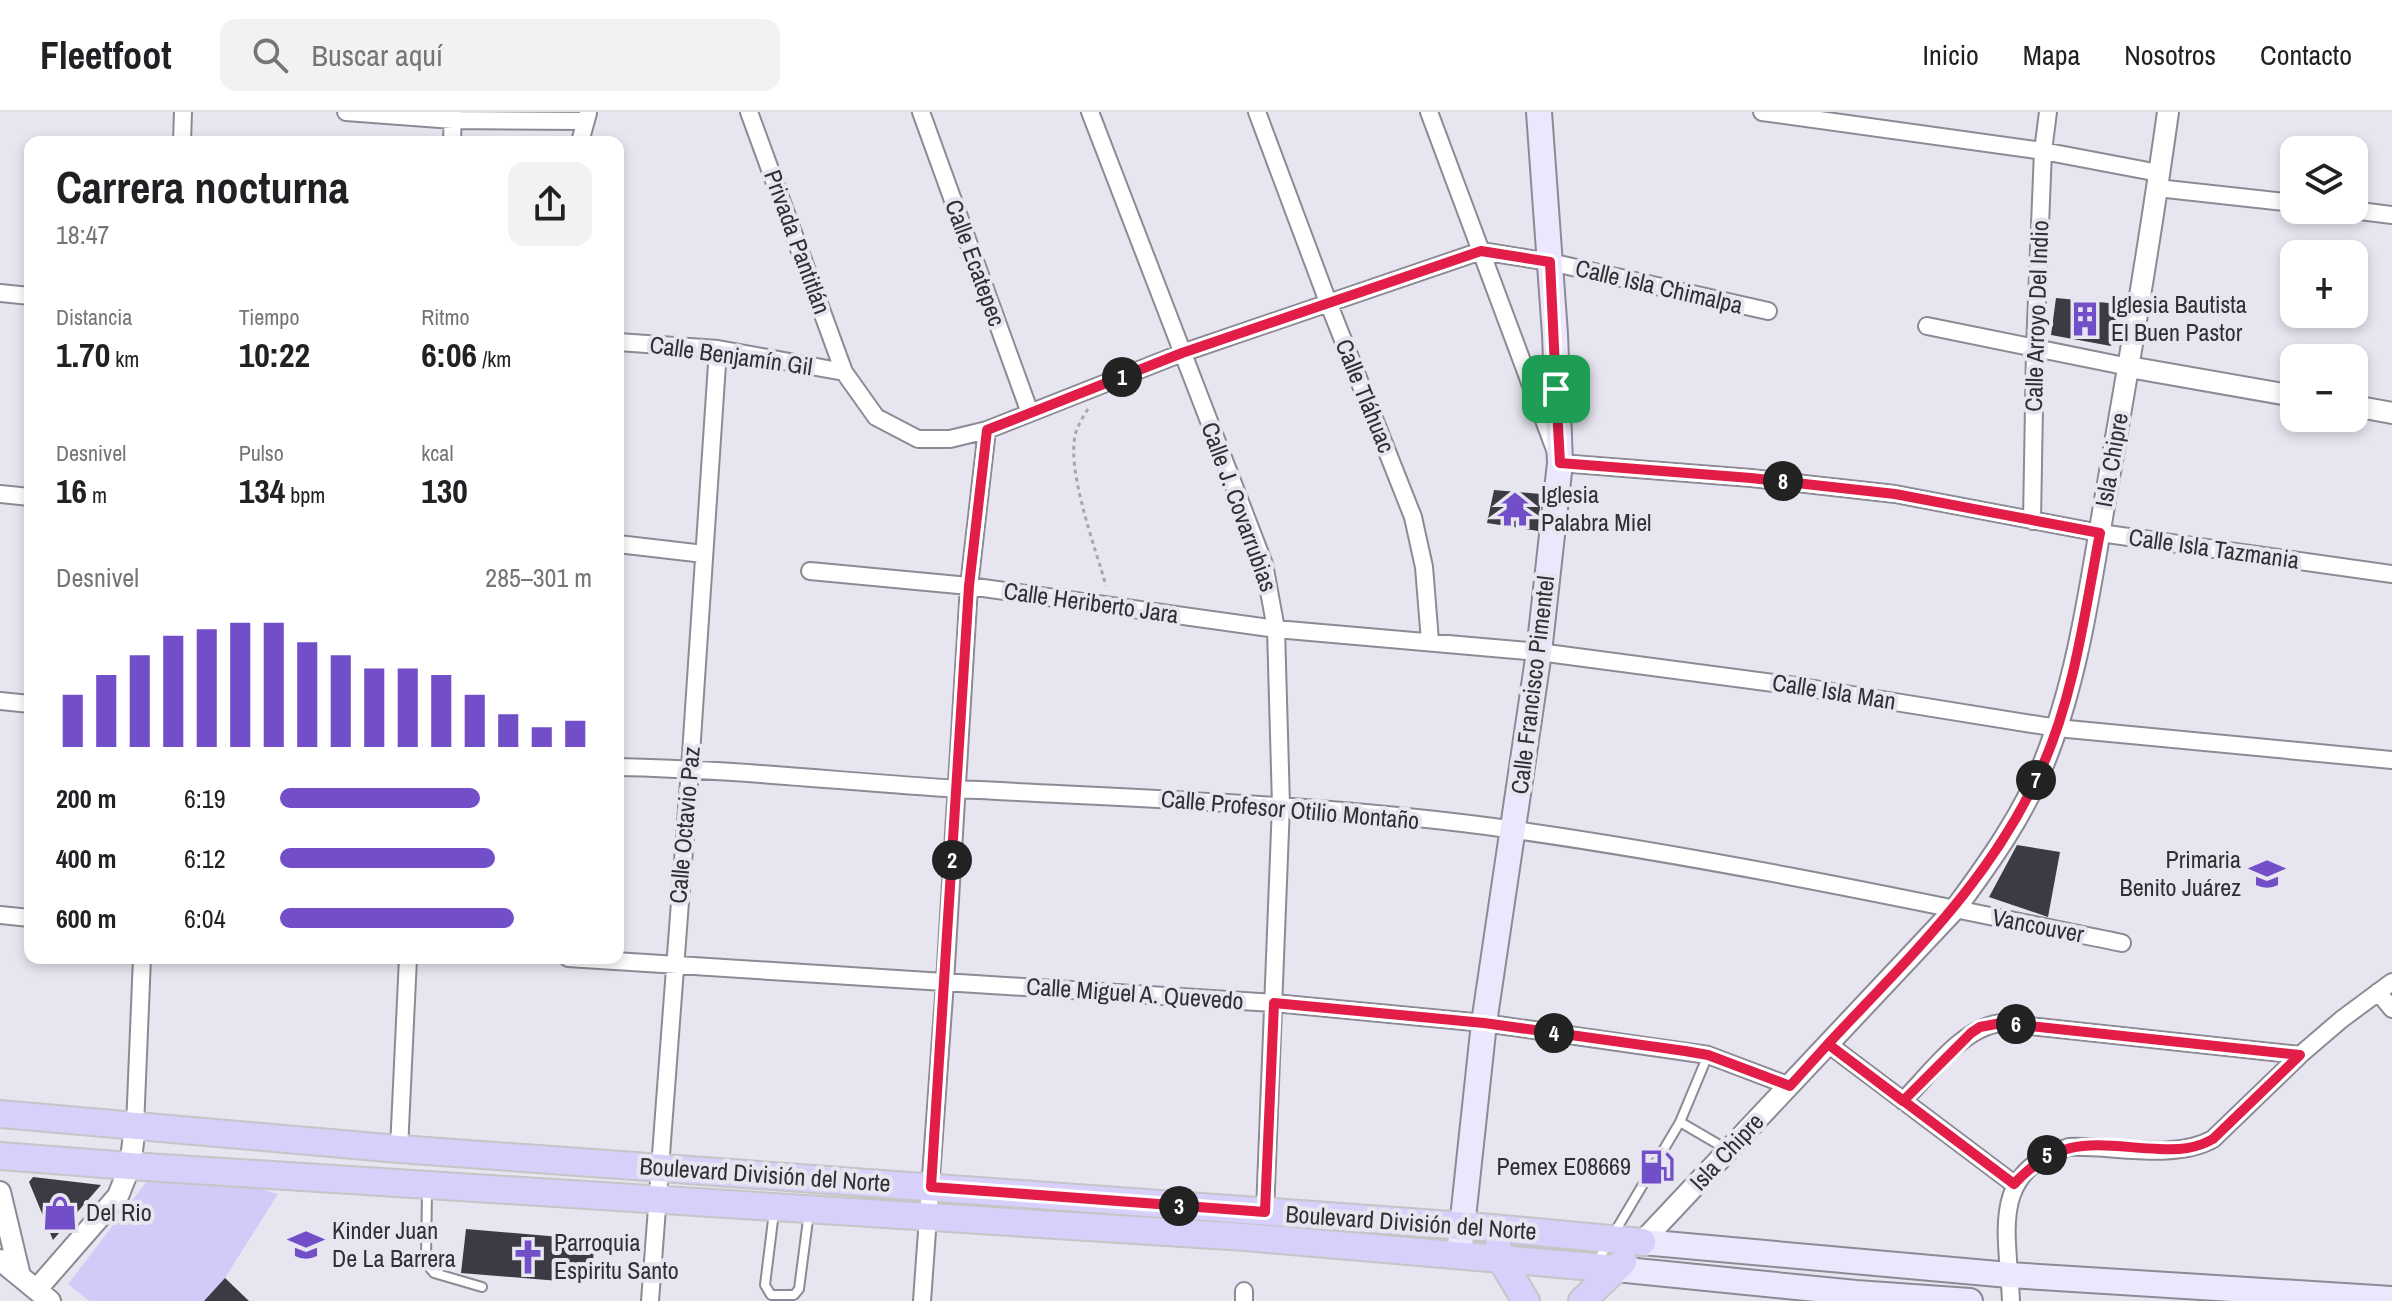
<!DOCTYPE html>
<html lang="es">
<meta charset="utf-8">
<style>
:root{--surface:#fff;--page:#f2f2f2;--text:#202124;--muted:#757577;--line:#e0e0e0;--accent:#724fc8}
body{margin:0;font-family:"Archivo Narrow",sans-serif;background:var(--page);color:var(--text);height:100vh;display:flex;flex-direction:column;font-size:30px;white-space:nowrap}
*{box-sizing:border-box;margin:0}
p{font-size:26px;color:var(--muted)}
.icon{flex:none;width:44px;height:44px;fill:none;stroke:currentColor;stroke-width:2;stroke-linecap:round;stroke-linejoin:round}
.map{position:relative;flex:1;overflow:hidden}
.panel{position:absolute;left:24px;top:24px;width:600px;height:828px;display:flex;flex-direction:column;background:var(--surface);border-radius:16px;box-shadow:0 4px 12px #0003}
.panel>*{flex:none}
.tools{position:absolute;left:2280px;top:24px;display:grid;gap:16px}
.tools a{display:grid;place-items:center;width:88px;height:88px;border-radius:16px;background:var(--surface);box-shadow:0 4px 12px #0003;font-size:40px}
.pin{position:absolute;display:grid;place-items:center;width:68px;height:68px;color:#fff;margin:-34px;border-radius:16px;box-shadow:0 4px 12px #0006}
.km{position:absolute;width:40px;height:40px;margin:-20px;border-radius:50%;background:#222;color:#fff;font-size:22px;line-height:40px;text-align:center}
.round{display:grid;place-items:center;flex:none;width:84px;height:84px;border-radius:16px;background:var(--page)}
.overview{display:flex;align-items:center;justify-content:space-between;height:136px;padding:0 32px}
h1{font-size:44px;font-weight:800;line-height:60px}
.stats{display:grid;grid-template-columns:repeat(3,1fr);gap:12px;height:136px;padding:8px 32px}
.stats div{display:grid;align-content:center}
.stats b{font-size:34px;font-weight:800}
.stats small{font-size:22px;font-weight:400}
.stats p{font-size:22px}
.chart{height:224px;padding:16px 32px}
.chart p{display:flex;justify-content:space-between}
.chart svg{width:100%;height:144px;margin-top:8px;stroke:var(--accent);stroke-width:6}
ul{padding:0 32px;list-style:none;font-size:26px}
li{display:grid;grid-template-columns:128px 96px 1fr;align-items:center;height:60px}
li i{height:20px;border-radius:10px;background:var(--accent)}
header{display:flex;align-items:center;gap:48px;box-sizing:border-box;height:112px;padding:0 40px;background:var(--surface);border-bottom:2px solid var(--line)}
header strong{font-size:38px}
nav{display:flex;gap:44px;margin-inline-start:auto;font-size:28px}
.search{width:560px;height:72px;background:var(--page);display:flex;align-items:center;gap:20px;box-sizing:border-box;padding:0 28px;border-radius:16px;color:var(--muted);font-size:30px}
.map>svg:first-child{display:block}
.green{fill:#d2caf7}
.building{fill:#3c3a42}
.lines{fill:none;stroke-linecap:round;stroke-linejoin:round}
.service-casing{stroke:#8c8a94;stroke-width:12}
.minor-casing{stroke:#8c8a94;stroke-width:20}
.tertiary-casing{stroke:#8c8a94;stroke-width:24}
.secondary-casing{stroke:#8c8a94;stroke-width:28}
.primary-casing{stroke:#c5c5c6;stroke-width:30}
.path{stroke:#a7a6ae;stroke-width:3;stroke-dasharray:4 4;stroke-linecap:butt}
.service{stroke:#fff;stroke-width:8}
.minor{stroke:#fff;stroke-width:16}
.tertiary{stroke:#fff;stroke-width:20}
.secondary{stroke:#ece7fc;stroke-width:24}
.primary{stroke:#d8d0fa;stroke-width:26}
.route-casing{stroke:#fff;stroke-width:16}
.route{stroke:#e11d48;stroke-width:10}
.labels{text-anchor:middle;stroke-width:8;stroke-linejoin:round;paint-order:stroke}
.street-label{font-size:24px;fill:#303033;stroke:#e7e6f0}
.poi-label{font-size:24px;fill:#303033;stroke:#e7e6f0;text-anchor:start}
</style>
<header>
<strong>Fleetfoot</strong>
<div class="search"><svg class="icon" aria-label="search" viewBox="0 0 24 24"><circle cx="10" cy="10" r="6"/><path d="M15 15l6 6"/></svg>Buscar aquí</div>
<nav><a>Inicio</a><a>Mapa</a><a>Nosotros</a><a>Contacto</a></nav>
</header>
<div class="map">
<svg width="2392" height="1189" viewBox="0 0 2392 1189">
<rect width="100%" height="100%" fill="#e7e6f0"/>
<path class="green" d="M151,1064L241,1071L278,1082L225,1166L204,1189H89L68,1172Z"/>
<path class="building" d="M2056,186L2119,192L2111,234L2051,223Z
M1494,378L1541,382L1538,419L1487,411Z
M2017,733L2060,740L2048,805L1989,785Z
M33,1065L101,1073L53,1128L29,1070Z
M466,1117L595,1128L591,1168L575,1167L571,1170L461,1161Z
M225,1166L249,1189H204Z"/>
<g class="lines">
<g class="service-casing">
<path id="service" d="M1680,1010L1708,943
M427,1078L426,1147L429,1155L434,1161L482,1175
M774,1100L765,1173L771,1183H794L799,1177L809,1100
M1597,1150L1680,1010L1728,1038"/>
</g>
<g class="minor-casing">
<path id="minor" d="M346,0L453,8L584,9
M749,0L844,260L876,305L918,327H950L987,318L1182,241L1481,139L1550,150L1768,199
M921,0L1030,301
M1090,0L1264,452L1276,517L1281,693L1265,1100
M1257,0L1328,190L1413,405L1424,455L1430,529
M1429,0L1560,351L1751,366L1895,382L2100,421L2392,462
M1762,0L2043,39L2159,61
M182,30L183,0
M452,30L453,0
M580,30L588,1
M2157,76L2294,91
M2352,98L2392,103
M0,181L30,184
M1927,214L2129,255
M618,230L718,237L844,260
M0,382L30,385
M2032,409L2035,237L2043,39L2048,0
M618,432L704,442
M810,459L969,474L1276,517L1539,540L1796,574L2057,616L2392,648
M0,589L30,592
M618,655C732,657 846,670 960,677C1145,687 1331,692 1515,718C1719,747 1921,790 2122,831
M0,803L30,806
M568,846L1274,891L1484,911L1708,943L1790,974
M2378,880L2392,897
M1828,932L2014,1072
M1903,989C1929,963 1962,915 2001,911L2300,943
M135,1015L142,846
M399,1037L408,846
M650,1189L690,657L718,237
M922,1189L945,870L969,474L987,318
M1244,1189V1179
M2011,1189C2008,1121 1988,1060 2069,1035C2113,1033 2174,1049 2213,1027L2300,943L2342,907L2392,870"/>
</g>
<g class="tertiary-casing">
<path id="tertiary" d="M2129,255L2294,284
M2354,294L2392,301
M0,1080L20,1164
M1642,1130L1955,797C1989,751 2024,702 2045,648C2078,565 2090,475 2105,388C2128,259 2150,130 2168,0
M0,1148L50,1189
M37,1177L118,1084L130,1054L135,1015"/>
</g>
<g class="secondary-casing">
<path id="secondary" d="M1642,1130L2009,1163L2392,1187
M1459,1143L1484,911L1539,540L1560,351L1555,222L1539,0
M1616,1157L1856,1181L1970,1189"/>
</g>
<g class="primary-casing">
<path id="primary" d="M0,1002L399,1037L1493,1116L1642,1130
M0,1044L130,1054L1245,1125L1616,1157
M1498,1136L1500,1146L1526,1189
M1582,1189L1623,1150"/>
</g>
<path class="path" d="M1088,297C1083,304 1079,312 1076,320C1065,356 1096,437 1106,474"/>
<use href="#service" class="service"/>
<use href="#minor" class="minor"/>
<use href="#tertiary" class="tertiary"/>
<use href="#secondary" class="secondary"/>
<use href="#primary" class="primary"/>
</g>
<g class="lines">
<g class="route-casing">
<path id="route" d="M1556,277L1550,150L1481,139L1182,241L987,318L969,474L931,1075L1265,1100L1274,891L1484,911L1685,939L1708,943L1790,974L1828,932L2014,1072C2061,1021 2096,1034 2159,1037C2180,1038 2195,1037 2213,1027L2300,943L2001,911L1980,915L1971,921L1903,989L1828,932C1911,843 1993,767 2043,653C2075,580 2085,498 2100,421L1895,382L1751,366L1560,351L1556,277"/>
</g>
<use href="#route" class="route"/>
</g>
<defs>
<g id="building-bare" transform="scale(2.76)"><path d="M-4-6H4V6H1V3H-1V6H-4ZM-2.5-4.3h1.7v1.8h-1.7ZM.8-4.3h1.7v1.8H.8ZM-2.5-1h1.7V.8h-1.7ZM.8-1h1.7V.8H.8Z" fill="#724fc8" stroke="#e7e6f0" stroke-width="2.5" paint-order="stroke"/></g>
<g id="temple-bare" transform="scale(2.76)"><path d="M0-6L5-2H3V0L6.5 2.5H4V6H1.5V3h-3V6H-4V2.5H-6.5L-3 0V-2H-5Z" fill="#724fc8" stroke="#e7e6f0" stroke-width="2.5" paint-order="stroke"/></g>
<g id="school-bare" transform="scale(2.76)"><path d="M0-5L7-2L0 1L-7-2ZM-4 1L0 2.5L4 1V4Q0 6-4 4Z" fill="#724fc8" stroke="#e7e6f0" stroke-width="2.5" paint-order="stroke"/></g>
<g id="fuel-bare" transform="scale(2.76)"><path d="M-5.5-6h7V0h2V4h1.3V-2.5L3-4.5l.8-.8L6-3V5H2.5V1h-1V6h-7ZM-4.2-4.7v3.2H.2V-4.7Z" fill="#724fc8" stroke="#e7e6f0" stroke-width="2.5" paint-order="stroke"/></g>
<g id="shop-bare" transform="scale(2.76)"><path d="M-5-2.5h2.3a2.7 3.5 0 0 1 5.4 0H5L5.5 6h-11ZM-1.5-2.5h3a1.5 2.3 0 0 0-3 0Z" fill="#724fc8" stroke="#e7e6f0" stroke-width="2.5" paint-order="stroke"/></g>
<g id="church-bare" transform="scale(2.76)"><path d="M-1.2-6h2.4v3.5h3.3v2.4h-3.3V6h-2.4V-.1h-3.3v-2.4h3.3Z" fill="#724fc8" stroke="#e7e6f0" stroke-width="2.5" paint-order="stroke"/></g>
</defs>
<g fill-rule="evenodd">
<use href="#building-bare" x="2085" y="207"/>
<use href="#temple-bare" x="1515" y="397"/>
<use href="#school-bare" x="2267" y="762"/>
<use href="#fuel-bare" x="1657" y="1055"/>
<use href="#shop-bare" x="60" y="1101"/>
<use href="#school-bare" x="306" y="1133"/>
<use href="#church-bare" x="528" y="1145"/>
</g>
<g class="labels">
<g class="street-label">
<text transform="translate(797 130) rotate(70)" y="8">Privada Pantitlán</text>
<text transform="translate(975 151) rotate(70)" y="8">Calle Ecatepec</text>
<text transform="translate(1659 175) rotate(13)" y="8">Calle Isla Chimalpa</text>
<text transform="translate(2037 204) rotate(-88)" y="8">Calle Arroyo Del Indio</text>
<text transform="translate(731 244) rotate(8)" y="8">Calle Benjamín Gil</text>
<text transform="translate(1365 284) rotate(68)" y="8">Calle Tláhuac</text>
<text transform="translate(2112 348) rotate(-80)" y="8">Isla Chipre</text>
<text transform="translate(1239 395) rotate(70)" y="8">Calle J. Covarrubias</text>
<text transform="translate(2214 437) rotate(8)" y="8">Calle Isla Tazmania</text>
<text transform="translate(1091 491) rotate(8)" y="8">Calle Heriberto Jara</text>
<text transform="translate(1533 573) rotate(-83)" y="8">Calle Francisco Pimentel</text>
<text transform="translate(1834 580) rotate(9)" y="8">Calle Isla Man</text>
<text transform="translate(1290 698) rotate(5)" y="8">Calle Profesor Otilio Montaño</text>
<text transform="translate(685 713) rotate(-85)" y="8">Calle Octavio Paz</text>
<text transform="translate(2038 814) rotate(11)" y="8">Vancouver</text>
<text transform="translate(1135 882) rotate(4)" y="8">Calle Miguel A. Quevedo</text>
<text transform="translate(1727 1040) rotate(-47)" y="8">Isla Chipre</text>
<text transform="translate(765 1063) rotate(4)" y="8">Boulevard División del Norte</text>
<text transform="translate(1411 1111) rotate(4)" y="8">Boulevard División del Norte</text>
</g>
<g class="poi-label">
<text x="2111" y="201">Iglesia Bautista<tspan x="2111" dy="28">El Buen Pastor</tspan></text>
<text x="1541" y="391">Iglesia<tspan x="1541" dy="28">Palabra Miel</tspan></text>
<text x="2241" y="756" text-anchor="end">Primaria<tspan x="2241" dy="28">Benito Juárez</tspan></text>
<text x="1631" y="1063" text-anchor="end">Pemex E08669</text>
<text x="86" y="1109">Del Rio</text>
<text x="332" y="1127">Kinder Juan<tspan x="332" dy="28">De La Barrera</tspan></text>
<text x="554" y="1139">Parroquia<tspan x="554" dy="28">Espiritu Santo</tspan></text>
</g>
</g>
</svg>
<div class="tools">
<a><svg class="icon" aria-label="layers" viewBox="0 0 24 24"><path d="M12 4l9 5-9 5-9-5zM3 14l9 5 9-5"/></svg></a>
<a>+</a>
<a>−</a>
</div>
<div class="pin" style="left:1556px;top:277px;background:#1e9e55"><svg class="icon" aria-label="arrive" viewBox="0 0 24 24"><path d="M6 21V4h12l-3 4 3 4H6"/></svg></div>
<b class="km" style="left:1122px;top:265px">1</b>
<b class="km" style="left:952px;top:748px">2</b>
<b class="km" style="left:1179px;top:1094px">3</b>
<b class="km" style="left:1554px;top:921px">4</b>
<b class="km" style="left:2047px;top:1043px">5</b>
<b class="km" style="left:2016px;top:912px">6</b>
<b class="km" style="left:2036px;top:668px">7</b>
<b class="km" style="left:1783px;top:369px">8</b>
<section class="panel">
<div class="overview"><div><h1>Carrera nocturna</h1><p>18:47</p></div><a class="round"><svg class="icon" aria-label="share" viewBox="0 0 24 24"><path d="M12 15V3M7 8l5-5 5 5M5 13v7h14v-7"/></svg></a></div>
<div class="stats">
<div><p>Distancia</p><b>1.70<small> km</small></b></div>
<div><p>Tiempo</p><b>10:22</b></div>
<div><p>Ritmo</p><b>6:06<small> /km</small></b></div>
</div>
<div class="stats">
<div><p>Desnivel</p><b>16<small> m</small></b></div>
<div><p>Pulso</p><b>134<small> bpm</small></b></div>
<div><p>kcal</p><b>130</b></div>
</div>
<div class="chart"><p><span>Desnivel</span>285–301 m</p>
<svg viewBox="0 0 160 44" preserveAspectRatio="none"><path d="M5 44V28M15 44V22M25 44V16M35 44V10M45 44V8M55 44V6M65 44V6M75 44V12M85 44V16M95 44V20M105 44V20M115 44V22M125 44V28M135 44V34M145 44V38M155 44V36"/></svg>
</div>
<ul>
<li><b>200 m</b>6:19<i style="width:64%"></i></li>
<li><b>400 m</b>6:12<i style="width:69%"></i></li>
<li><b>600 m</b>6:04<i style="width:75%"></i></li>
</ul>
</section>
</div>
